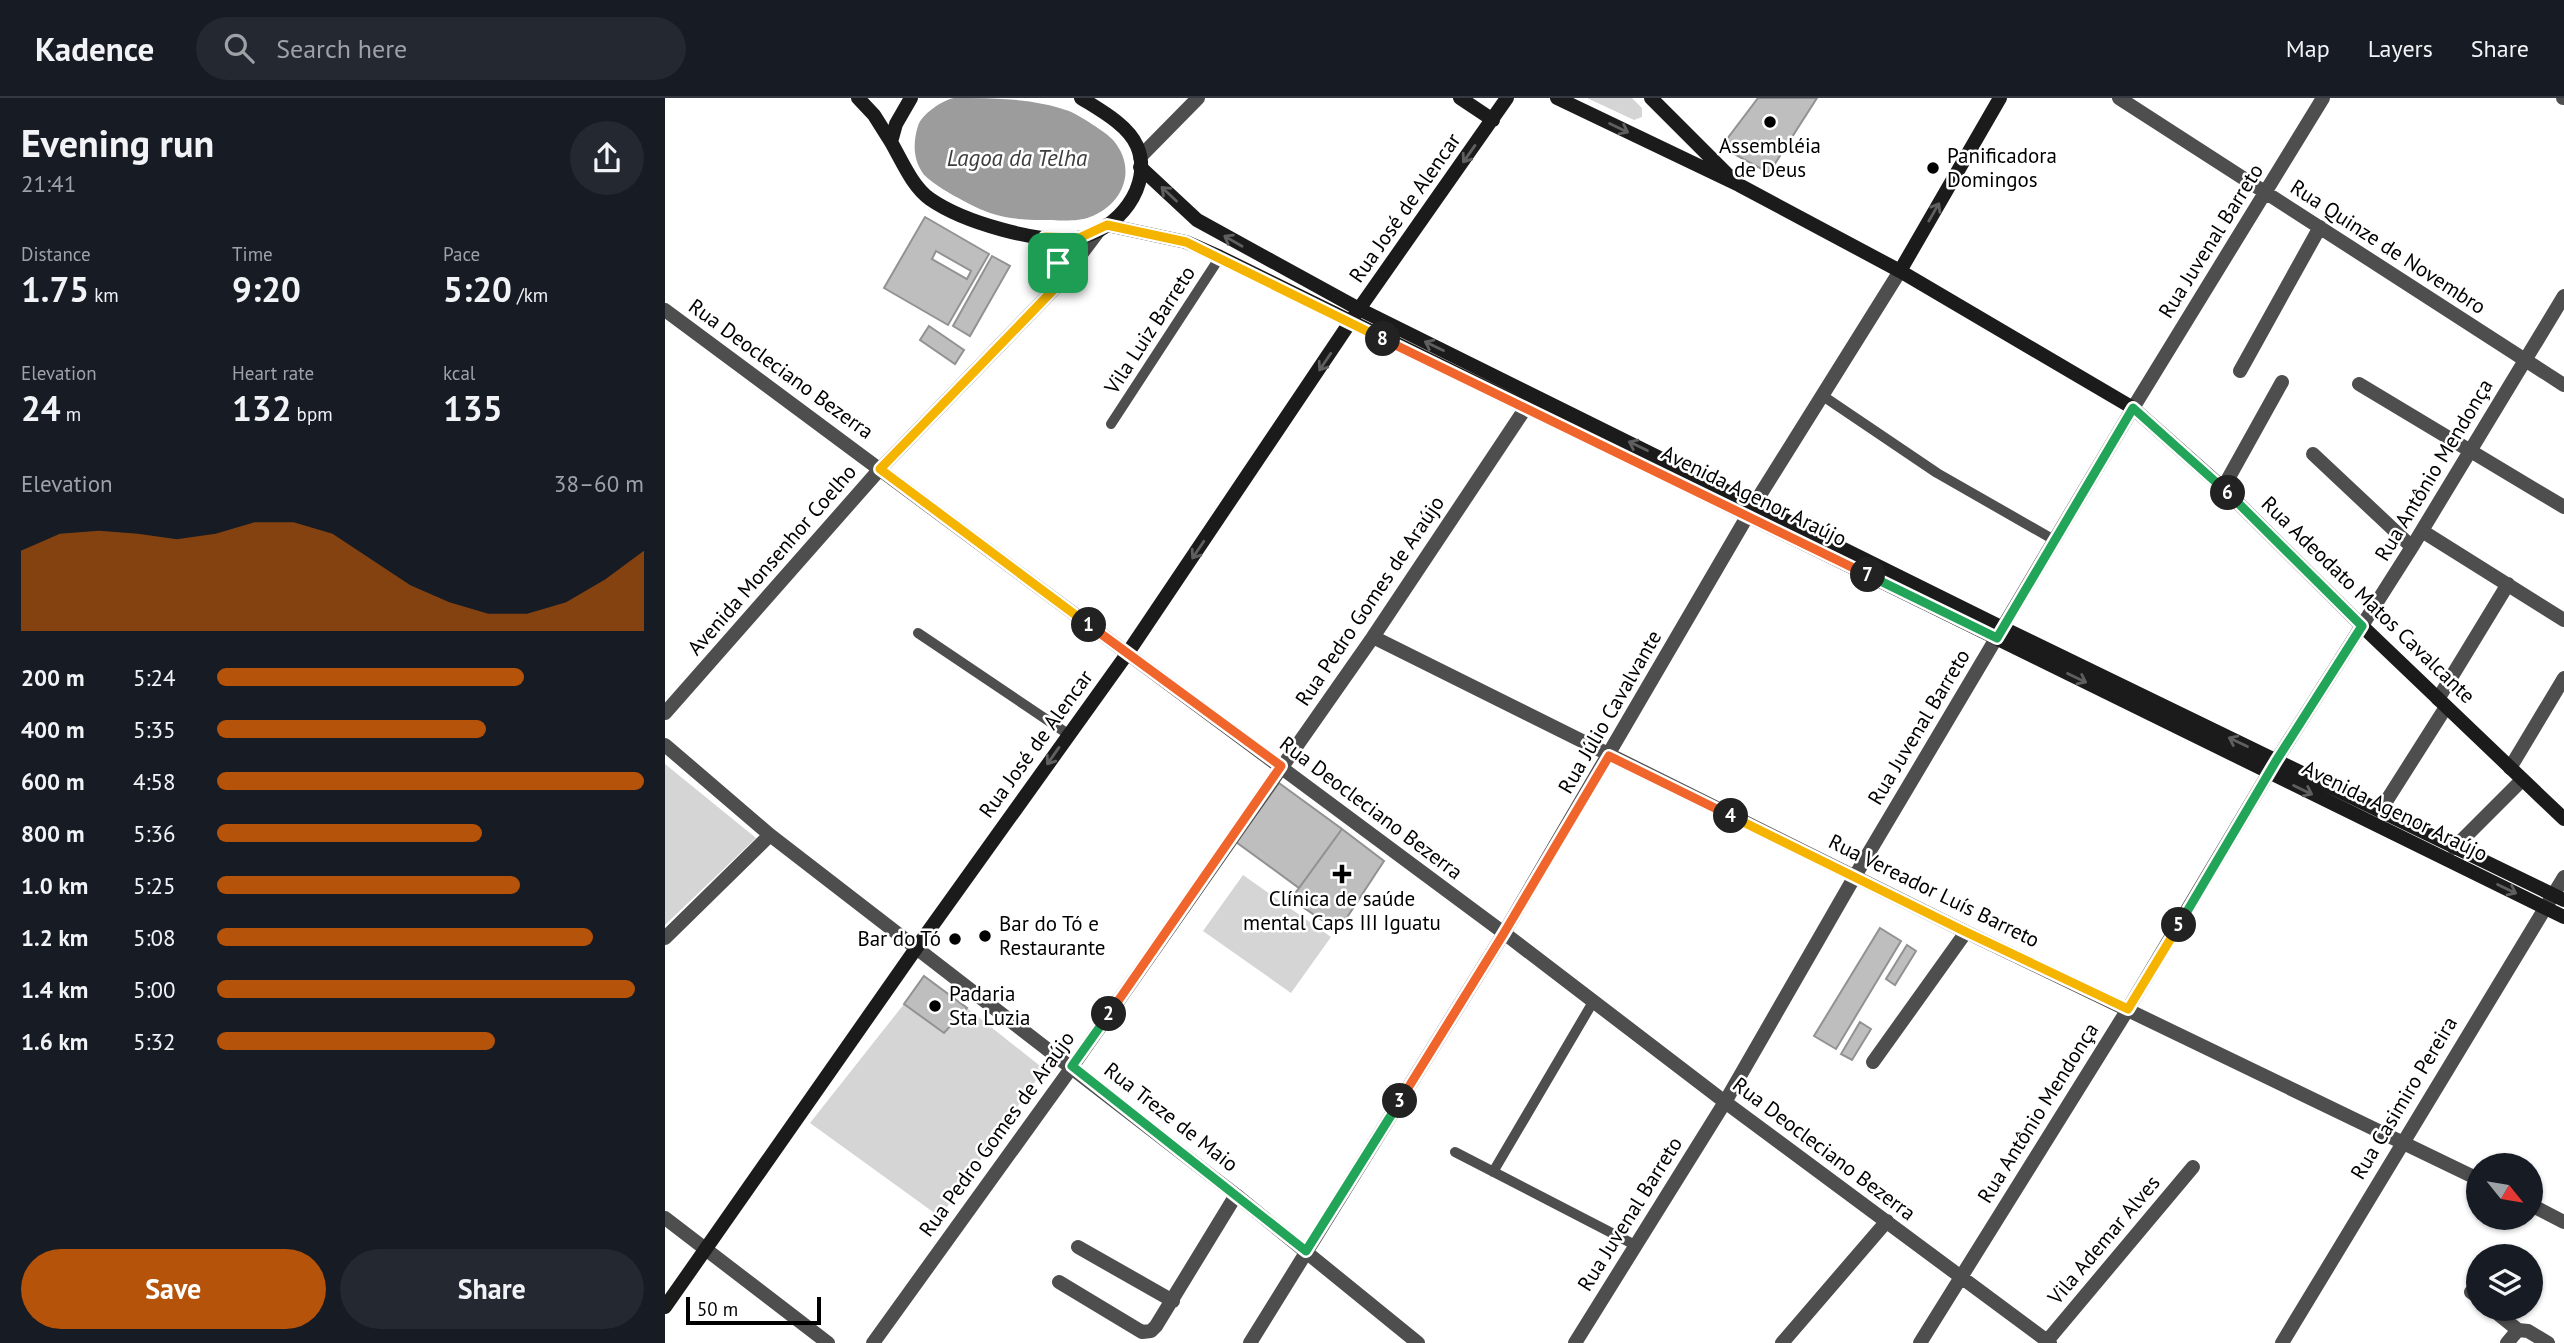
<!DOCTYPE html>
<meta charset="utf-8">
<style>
:root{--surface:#171b24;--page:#242831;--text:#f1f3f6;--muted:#9ea1a6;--line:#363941;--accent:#b45309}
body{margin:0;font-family:"PT Sans",sans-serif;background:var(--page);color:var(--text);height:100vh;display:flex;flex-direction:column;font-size:26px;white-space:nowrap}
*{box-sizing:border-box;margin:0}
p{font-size:23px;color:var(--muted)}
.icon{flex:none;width:38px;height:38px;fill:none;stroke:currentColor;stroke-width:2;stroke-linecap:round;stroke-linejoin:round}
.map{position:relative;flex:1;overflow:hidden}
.sheet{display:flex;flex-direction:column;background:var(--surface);width:665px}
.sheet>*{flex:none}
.needle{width:46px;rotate:120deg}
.tools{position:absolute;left:1801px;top:1055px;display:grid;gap:14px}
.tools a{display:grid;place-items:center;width:77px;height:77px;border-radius:50%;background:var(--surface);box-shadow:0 2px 5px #0004;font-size:35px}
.scale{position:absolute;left:21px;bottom:18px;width:135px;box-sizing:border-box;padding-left:7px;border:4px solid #000;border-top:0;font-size:19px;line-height:24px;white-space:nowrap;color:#000;-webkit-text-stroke:5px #fff;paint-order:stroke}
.pin{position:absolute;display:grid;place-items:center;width:60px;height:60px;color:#fff;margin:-30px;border-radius:14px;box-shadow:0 4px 10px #0006}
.km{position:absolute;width:35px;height:35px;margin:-18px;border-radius:50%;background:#222;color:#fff;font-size:19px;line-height:35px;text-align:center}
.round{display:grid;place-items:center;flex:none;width:74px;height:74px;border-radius:37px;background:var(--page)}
.head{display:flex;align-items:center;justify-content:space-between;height:119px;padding:0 21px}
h1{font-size:38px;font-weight:800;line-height:52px}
.figures{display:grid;grid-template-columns:repeat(3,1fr);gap:10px;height:119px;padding:7px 21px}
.figures div{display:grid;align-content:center}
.figures b{font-size:35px;font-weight:800}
.figures small{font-size:19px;font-weight:400}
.figures p{font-size:19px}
.chart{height:196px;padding:14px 21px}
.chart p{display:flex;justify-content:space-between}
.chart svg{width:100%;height:126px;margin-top:7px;fill:var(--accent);opacity:.7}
.cta{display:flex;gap:14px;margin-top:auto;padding:14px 21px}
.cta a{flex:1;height:80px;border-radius:42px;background:var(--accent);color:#fff;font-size:28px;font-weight:800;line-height:80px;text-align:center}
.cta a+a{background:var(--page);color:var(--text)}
ul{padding:0 21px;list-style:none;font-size:23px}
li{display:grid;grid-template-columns:112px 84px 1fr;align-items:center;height:52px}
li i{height:18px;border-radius:9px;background:var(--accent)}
header{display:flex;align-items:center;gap:42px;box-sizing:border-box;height:98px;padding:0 35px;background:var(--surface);border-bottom:2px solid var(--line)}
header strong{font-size:33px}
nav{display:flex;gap:38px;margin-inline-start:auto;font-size:24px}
.search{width:490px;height:63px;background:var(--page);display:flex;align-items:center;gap:18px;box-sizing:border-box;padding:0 24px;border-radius:38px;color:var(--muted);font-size:26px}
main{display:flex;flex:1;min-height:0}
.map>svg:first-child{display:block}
.green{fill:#d5d5d5}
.water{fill:#9c9c9c}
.building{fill:#bebebe;stroke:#929292;stroke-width:2;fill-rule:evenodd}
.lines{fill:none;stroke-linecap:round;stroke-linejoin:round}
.lane{stroke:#4e4e4e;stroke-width:10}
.street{stroke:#4e4e4e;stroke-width:14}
.secondary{stroke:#1b1b1b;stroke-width:14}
.oneway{stroke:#5f5f5f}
.split-1-casing{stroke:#fff;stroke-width:14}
.split-2-casing{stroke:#fff;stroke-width:14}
.split-3-casing{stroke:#fff;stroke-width:14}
.split-4-casing{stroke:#fff;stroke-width:14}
.split-5-casing{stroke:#fff;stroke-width:14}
.split-6-casing{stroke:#fff;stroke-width:14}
.split-7-casing{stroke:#fff;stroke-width:14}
.split-8-casing{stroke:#fff;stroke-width:14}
.split-9-casing{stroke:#fff;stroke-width:14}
.split-1{stroke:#f5b400;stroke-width:9}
.split-2{stroke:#f0652b;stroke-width:9}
.split-3{stroke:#22a559;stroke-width:9}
.split-4{stroke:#f0652b;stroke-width:9}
.split-5{stroke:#f5b400;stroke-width:9}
.split-6{stroke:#22a559;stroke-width:9}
.split-7{stroke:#22a559;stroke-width:9}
.split-8{stroke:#f0652b;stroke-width:9}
.split-9{stroke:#f5b400;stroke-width:9}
.poi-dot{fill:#000;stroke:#fff;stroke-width:2.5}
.labels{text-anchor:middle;stroke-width:5;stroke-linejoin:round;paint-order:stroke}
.poi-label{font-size:21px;fill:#000;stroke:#fff;text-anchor:start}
.street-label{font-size:21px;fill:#000;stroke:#fff}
.water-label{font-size:23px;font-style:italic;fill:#3d3d3d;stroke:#fff}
</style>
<header>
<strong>Kadence</strong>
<div class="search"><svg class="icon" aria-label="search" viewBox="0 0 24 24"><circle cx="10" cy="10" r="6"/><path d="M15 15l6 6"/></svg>Search here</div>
<nav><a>Map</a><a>Layers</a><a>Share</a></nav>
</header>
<main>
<section class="sheet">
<div class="head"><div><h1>Evening run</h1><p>21:41</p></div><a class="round"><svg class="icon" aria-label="share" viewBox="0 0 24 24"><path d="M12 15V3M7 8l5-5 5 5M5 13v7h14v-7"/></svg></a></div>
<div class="figures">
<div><p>Distance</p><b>1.75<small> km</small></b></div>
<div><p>Time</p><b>9:20</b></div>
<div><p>Pace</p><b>5:20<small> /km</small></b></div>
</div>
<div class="figures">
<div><p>Elevation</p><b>24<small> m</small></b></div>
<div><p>Heart rate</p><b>132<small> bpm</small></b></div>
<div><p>kcal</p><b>135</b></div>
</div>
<div class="chart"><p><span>Elevation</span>38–60 m</p>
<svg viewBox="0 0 160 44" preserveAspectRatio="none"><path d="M0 44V16L10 10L20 9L30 10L40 12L50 10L60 6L70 6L80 10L90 19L100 28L110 34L120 38L130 38L140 34L150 26L160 16V44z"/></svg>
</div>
<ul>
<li><b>200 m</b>5:24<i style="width:72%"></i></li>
<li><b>400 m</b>5:35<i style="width:63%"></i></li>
<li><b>600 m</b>4:58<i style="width:100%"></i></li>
<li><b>800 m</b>5:36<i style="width:62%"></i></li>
<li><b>1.0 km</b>5:25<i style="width:71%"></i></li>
<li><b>1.2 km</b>5:08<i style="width:88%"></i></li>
<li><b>1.4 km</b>5:00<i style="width:98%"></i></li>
<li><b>1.6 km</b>5:32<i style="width:65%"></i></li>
</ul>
<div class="cta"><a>Save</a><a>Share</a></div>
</section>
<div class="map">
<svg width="1899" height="1245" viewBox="0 0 1899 1245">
<rect width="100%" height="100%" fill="#fff"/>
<path class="green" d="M922,0H967L977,10V19L969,22Z
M0,666L91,740L0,827Z
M578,777L666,839L626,895L538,833Z
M239,906L279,935L302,910L379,971L275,1119L145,1025Z"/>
<path class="water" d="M289,0C328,0 368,0 404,13C415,18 441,34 448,42C473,71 458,107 425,119C415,123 399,123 388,122C367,122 345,122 325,115C310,110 264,86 257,74C248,60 248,44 253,28C256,17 277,2 289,0Z"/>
<path class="building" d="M1093,0H1152L1104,75L1056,49Z
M260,119L324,156L283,227L219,190ZM271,153L306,173L302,181L267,161Z
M327,158L345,168L305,238L288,228Z
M264,228L299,252L290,266L255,242Z
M614,685L677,731L634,790L571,744Z
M677,731L719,763L673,833L626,801Z
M1215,830L1236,843L1171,951L1149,938Z
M1242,847L1251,853L1230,887L1221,881Z
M259,878L302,910L279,935L239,906Z
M1195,924L1206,931L1187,962L1176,956Z"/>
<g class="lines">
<path class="lane" d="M1158,298L1272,375L1391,443
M446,326L555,159
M253,535L403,636
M790,1054L970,1147
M828,1074L928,904"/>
<path class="street" d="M1454,0L1899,287
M1898,0H1899
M475,59L533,0
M381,139L393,165V186
M0,212L839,835L1060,1004L1385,1245
M1575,273L1655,129
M1694,286L1899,409
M1648,356L1747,449
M1558,390L1617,284
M1757,433L1899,522
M708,539L1301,834L1813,1081
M1773,601L1843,486
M0,615L215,371L393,187L435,131
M0,647L105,737L571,1097L753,1245
M1845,670L1899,580
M1715,713L1781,609
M1789,750L1857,682
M0,840L105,737
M1208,964L1301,834
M1866,1107L1899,1124
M0,1120L163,1245
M413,1149L508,1203
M394,1184L477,1234L486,1233L491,1228L571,1097
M1806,1194L1813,1199
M1827,1211L1853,1232L1863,1233L1883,1245
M1382,1243L1528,1069
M208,1245L407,969L708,539L866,302
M585,1245L839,835L1090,405L1235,173
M910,1245L1060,1004L1190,778L1468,310L1658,0
M1117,1245L1222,1123
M1255,1245L1463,911L1611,663L1747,449L1899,198
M1617,1245L1899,779
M1842,1245L1853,1232"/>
<path class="secondary" d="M193,0L209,17L226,44
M246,0L231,26L226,44C237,63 247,88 265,101C298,124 373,146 413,140C452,133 489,88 472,48C463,27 435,12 416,0
M795,0L828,22
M892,0L1074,87L1235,173L1468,310L1558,390L1697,528L1899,721
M986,0L1065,79
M475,69L532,122L694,211L1338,530L1899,802
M442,127L521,144L555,159L1899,819
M1235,173L1335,0
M0,1209L252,849L462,556L694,211L842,0"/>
</g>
<defs><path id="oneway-shaft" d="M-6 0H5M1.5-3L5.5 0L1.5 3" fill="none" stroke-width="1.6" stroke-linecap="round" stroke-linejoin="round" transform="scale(1.75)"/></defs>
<g class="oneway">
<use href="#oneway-shaft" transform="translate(954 30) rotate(26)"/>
<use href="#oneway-shaft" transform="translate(804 56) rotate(125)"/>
<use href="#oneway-shaft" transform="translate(504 96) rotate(-137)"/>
<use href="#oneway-shaft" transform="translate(1269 114) rotate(-60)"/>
<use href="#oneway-shaft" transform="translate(568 143) rotate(-150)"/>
<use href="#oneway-shaft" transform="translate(769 248) rotate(-154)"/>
<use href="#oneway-shaft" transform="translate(660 264) rotate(124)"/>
<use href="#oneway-shaft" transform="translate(973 348) rotate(-154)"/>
<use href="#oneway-shaft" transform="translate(533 452) rotate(124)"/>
<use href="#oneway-shaft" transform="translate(1412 580) rotate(26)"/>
<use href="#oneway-shaft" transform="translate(1573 644) rotate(-154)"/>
<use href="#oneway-shaft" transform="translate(388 658) rotate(125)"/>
<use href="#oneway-shaft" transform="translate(1638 692) rotate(26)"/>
<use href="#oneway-shaft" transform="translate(1842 791) rotate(26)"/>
</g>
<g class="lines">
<g class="split-1-casing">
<path id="split-1" d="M393,165V187L215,371L424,527"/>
</g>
<g class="split-2-casing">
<path id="split-2" d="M424,527L616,668L444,916"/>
</g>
<g class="split-3-casing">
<path id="split-3" d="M444,916L407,968L641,1153L735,1003"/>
</g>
<g class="split-4-casing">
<path id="split-4" d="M735,1003L839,835L944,658L1066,718"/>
</g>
<g class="split-5-casing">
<path id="split-5" d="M1066,718L1301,834L1463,911L1514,827"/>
</g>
<g class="split-6-casing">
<path id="split-6" d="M1514,827L1611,663L1697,528L1563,395"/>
</g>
<g class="split-7-casing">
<path id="split-7" d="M1203,477L1332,540L1468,310L1563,395"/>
</g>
<g class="split-8-casing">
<path id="split-8" d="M718,241L1203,477"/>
</g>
<g class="split-9-casing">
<path id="split-9" d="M393,165L380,139L414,140L442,127L521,144L718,241"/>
</g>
<use href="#split-1" class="split-1"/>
<use href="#split-2" class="split-2"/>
<use href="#split-3" class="split-3"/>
<use href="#split-4" class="split-4"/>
<use href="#split-5" class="split-5"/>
<use href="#split-6" class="split-6"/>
<use href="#split-7" class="split-7"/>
<use href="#split-8" class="split-8"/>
<use href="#split-9" class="split-9"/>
</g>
<g class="poi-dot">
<circle cx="1105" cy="24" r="7"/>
<circle cx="1268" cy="70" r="7"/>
<path d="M673.5 765.5h7v7h7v7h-7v7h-7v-7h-7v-7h7z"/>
<circle cx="320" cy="838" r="7"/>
<circle cx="290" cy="841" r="7"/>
<circle cx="270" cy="908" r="7"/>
</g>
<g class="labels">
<g class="poi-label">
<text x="1105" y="55" text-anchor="middle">Assembléia<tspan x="1105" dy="24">de Deus</tspan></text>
<text x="1282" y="65">Panificadora<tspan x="1282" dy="24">Domingos</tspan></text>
<text x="677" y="808" text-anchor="middle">Clínica de saúde<tspan x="677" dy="24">mental Caps III Iguatu</tspan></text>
<text x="334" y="833">Bar do Tó e<tspan x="334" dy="24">Restaurante</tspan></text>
<text x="276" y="848" text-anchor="end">Bar do Tó</text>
<text x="284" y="903">Padaria<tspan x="284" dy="24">Sta Luzia</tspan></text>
</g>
<g class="street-label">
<text transform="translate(740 110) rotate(-55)" y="7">Rua José de Alencar</text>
<text transform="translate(1546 143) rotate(-58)" y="7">Rua Juvenal Barreto</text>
<text transform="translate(1723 149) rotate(33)" y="7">Rua Quinze de Novembro</text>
<text transform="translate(485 232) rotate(-57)" y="7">Vila Luiz Barreto</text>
<text transform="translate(116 271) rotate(36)" y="7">Rua Deocleciano Bezerra</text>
<text transform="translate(1769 372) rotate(-59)" y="7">Rua Antônio Mendonça</text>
<text transform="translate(1089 398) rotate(26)" y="7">Avenida Agenor Araújo</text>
<text transform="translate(107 462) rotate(-49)" y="7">Avenida Monsenhor Coelho</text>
<text transform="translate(1703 502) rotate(44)" y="7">Rua Adeodato Matos Cavalcante</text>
<text transform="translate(705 503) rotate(-56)" y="7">Rua Pedro Gomes de Araújo</text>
<text transform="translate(945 614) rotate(-60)" y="7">Rua Júlio Cavalvante</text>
<text transform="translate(1254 629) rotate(-59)" y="7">Rua Juvenal Barreto</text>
<text transform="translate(371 646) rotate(-54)" y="7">Rua José de Alencar</text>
<text transform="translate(706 710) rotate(37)" y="7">Rua Deocleciano Bezerra</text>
<text transform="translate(1730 713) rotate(26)" y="7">Avenida Agenor Araújo</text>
<text transform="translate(1269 793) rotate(26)" y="7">Rua Vereador Luís Barreto</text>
<text transform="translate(1739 1000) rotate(-59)" y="7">Rua Casimiro Pereira</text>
<text transform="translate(1373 1015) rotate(-58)" y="7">Rua Antônio Mendonça</text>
<text transform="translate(506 1019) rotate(38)" y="7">Rua Treze de Maio</text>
<text transform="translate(332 1036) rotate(-54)" y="7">Rua Pedro Gomes de Araújo</text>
<text transform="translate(1159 1051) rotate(37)" y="7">Rua Deocleciano Bezerra</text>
<text transform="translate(965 1116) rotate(-58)" y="7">Rua Juvenal Barreto</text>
<text transform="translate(1439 1142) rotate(-50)" y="7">Vila Ademar Alves</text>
</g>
<g class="water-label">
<text x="352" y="68">Lagoa da Telha</text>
</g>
</g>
</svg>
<div class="tools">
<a><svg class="needle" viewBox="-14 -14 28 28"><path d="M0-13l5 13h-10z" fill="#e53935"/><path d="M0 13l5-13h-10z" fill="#9ea1a6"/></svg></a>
<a><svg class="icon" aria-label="layers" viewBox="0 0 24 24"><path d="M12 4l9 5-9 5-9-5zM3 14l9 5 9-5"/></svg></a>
</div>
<div class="scale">50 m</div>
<div class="pin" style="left:393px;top:165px;background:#1e9e55"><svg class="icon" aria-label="arrive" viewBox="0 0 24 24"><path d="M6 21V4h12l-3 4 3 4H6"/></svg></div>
<b class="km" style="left:424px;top:527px">1</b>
<b class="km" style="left:444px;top:916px">2</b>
<b class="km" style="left:735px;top:1003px">3</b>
<b class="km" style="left:1066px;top:718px">4</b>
<b class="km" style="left:1514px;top:827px">5</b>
<b class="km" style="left:1563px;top:395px">6</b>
<b class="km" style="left:1203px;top:477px">7</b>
<b class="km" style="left:718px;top:241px">8</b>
</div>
</main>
